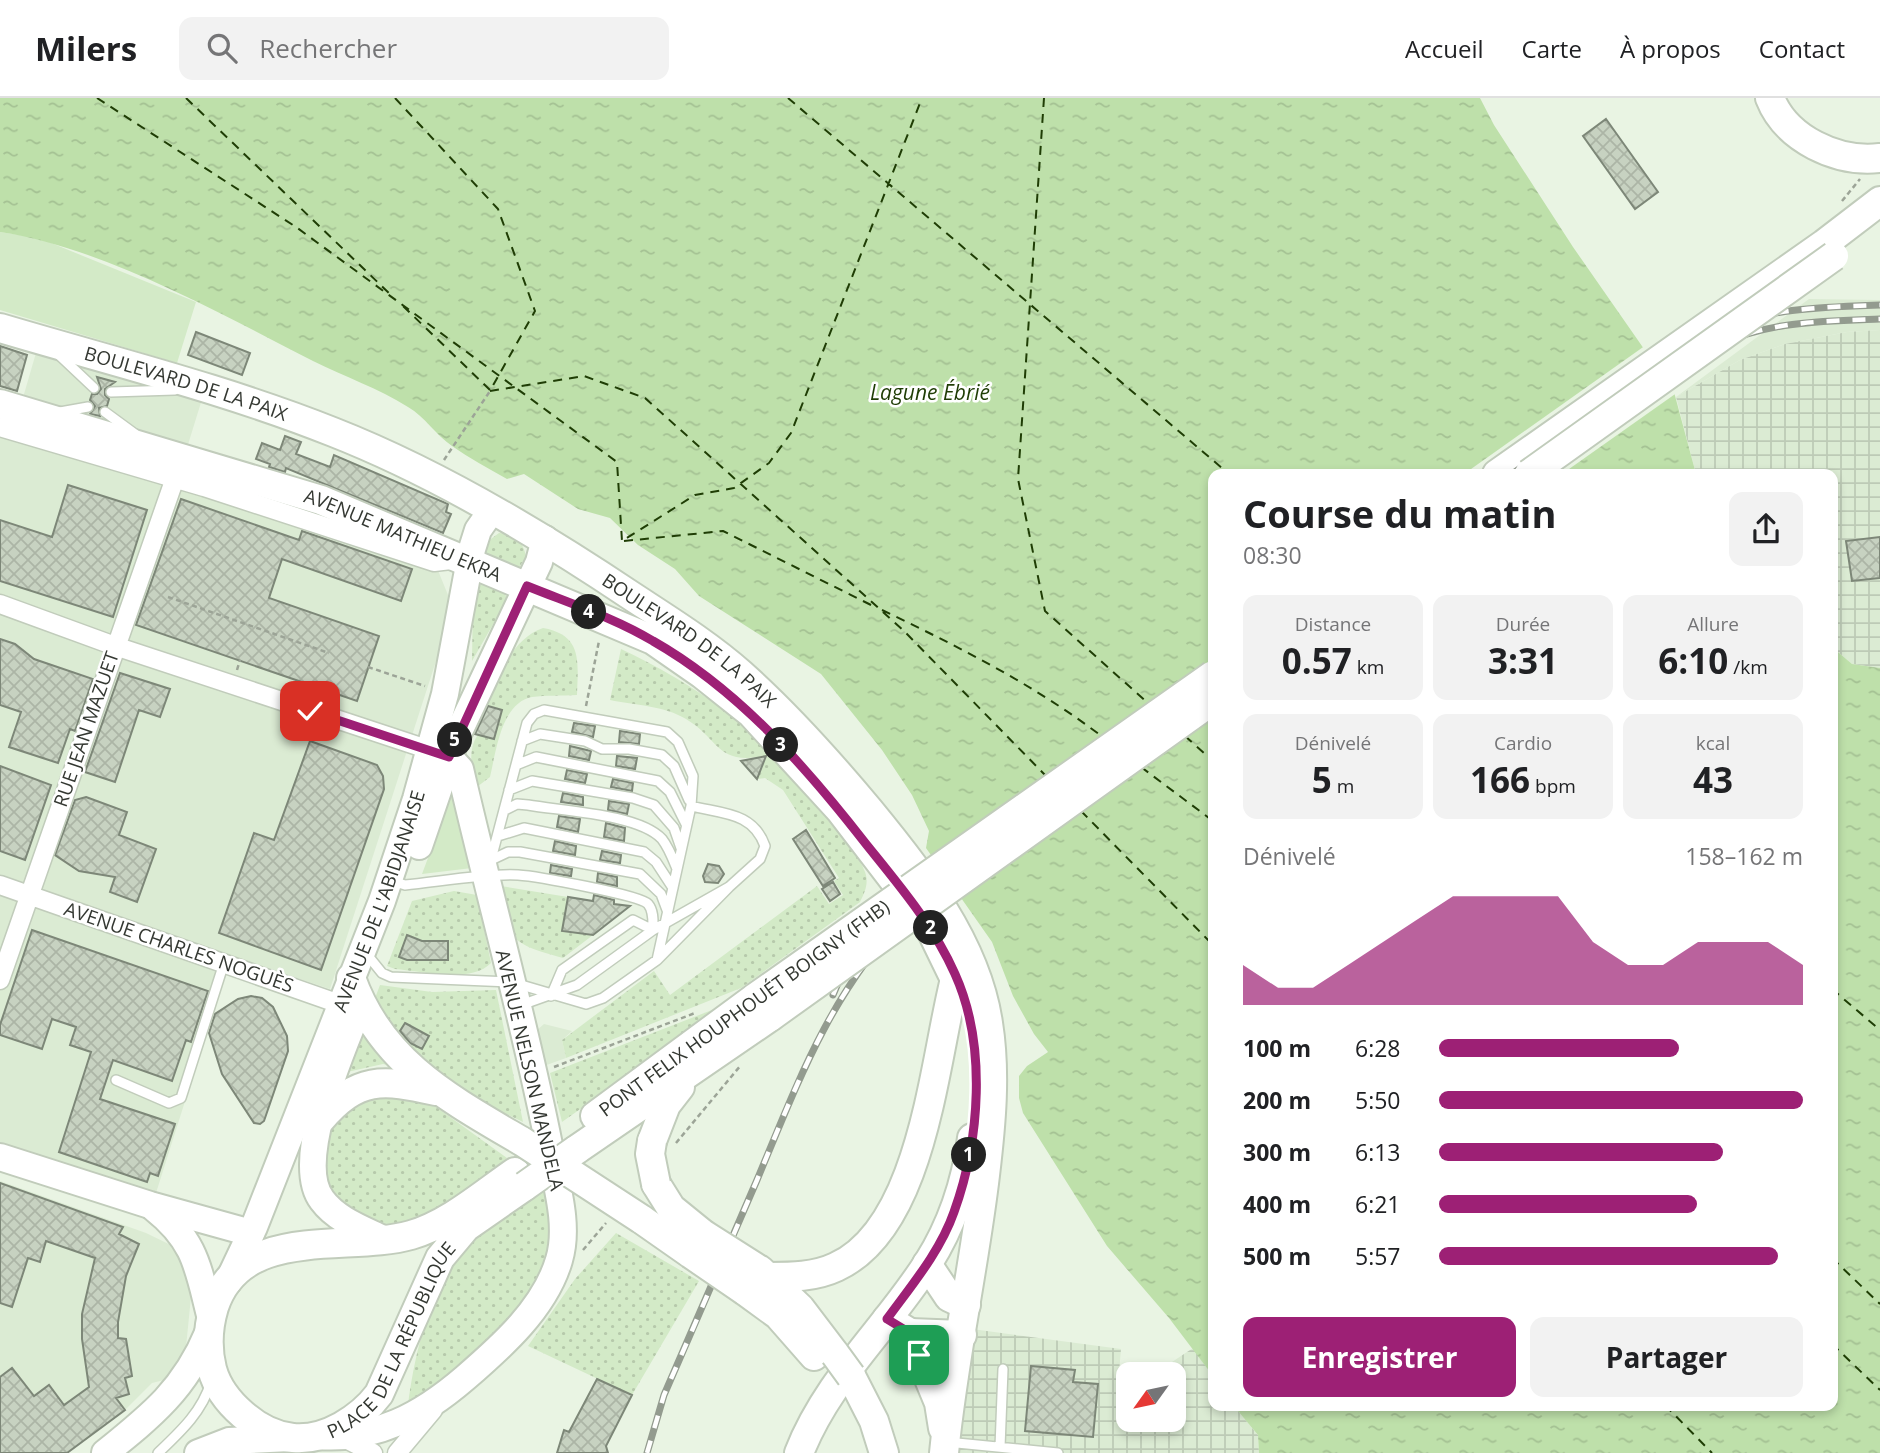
<!DOCTYPE html>
<html lang="fr">
<meta charset="utf-8">
<style>
:root{--surface:#fff;--page:#f2f2f2;--text:#202124;--muted:#757577;--line:#e0e0e0;--accent:#9d2075}
body{margin:0;font-family:"Open Sans",sans-serif;background:var(--page);color:var(--text);height:100vh;display:flex;flex-direction:column;font-size:26px;white-space:nowrap}
*{box-sizing:border-box;margin:0}
p{font-size:23px;color:var(--muted)}
.icon{flex:none;width:38px;height:38px;fill:none;stroke:currentColor;stroke-width:2;stroke-linecap:round;stroke-linejoin:round}
.map{position:relative;flex:1;overflow:hidden}
.details{position:absolute;left:1208px;top:371px;width:630px;height:942px;display:flex;flex-direction:column;background:var(--surface);border-radius:14px;box-shadow:0 4px 10px #0003}
.details>*{flex:none}
.needle{width:46px;rotate:237deg}
.fabs{position:absolute;left:1116px;top:1264px;display:grid;gap:14px}
.fabs a{display:grid;place-items:center;width:70px;height:70px;border-radius:14px;background:var(--surface);box-shadow:0 4px 10px #0003;font-size:35px}
.pin{position:absolute;display:grid;place-items:center;width:60px;height:60px;color:#fff;margin:-30px;border-radius:14px;box-shadow:0 4px 10px #0006}
.km{position:absolute;width:35px;height:35px;margin:-18px;border-radius:50%;background:#222;color:#fff;font-size:19px;line-height:35px;text-align:center}
.round{display:grid;place-items:center;flex:none;width:74px;height:74px;border-radius:14px;background:var(--page)}
.overview{display:flex;align-items:center;justify-content:space-between;height:119px;padding:0 35px}
h1{font-size:38px;font-weight:700;line-height:52px}
.figures{display:grid;grid-template-columns:repeat(3,1fr);gap:10px;height:119px;padding:7px 35px}
.figures div{display:grid;align-content:center;border-radius:14px;background:var(--page);text-align:center}
.figures b{font-size:35px;font-weight:700}
.figures small{font-size:19px;font-weight:400}
.figures p{font-size:19px}
.chart{height:196px;padding:14px 35px}
.chart p{display:flex;justify-content:space-between}
.chart svg{width:100%;height:126px;margin-top:7px;fill:var(--accent);opacity:.7}
.primary-button{display:flex;gap:14px;margin-top:auto;padding:14px 35px}
.primary-button a{flex:1;height:80px;border-radius:14px;background:var(--accent);color:#fff;font-size:28px;font-weight:700;line-height:80px;text-align:center}
.primary-button a+a{background:var(--page);color:var(--text)}
ul{padding:0 35px;list-style:none;font-size:23px}
li{display:grid;grid-template-columns:112px 84px 1fr;align-items:center;height:52px}
li i{height:18px;border-radius:9px;background:var(--accent)}
header{display:flex;align-items:center;gap:42px;box-sizing:border-box;height:98px;padding:0 35px;background:var(--surface);border-bottom:2px solid var(--line)}
header strong{font-size:33px}
nav{display:flex;gap:38px;margin-inline-start:auto;font-size:24px}
.search{width:490px;height:63px;background:var(--page);display:flex;align-items:center;gap:18px;box-sizing:border-box;padding:0 24px;border-radius:14px;color:var(--muted);font-size:26px}
.map>svg:first-child{display:block}
.built{fill:#dbebd3}
.industrial{fill:url(#industrial-grid)}
.grass{fill:url(#grass-dots)}
.park{fill:#d3eac7}
.water{fill:url(#water-ripples)}
.pier{fill:#e9f4e3}
.lines{fill:none;stroke-linecap:round;stroke-linejoin:round}
.ferry{stroke:#1f3d05;stroke-width:2;stroke-dasharray:9 7;stroke-linecap:butt}
.building{fill:url(#building-cross-hatch);stroke:#7d8778;stroke-width:2}
.lane-casing{stroke:#c1ccbb;stroke-width:12}
.street-casing{stroke:#c1ccbb;stroke-width:21}
.secondary-casing{stroke:#c1ccbb;stroke-width:30}
.primary-casing{stroke:#c1ccbb;stroke-width:32}
.path{stroke:#9ca497;stroke-width:2.5;stroke-dasharray:5 3.5;stroke-linecap:butt}
.lane{stroke:#fff;stroke-width:9}
.street{stroke:#fff;stroke-width:18}
.secondary{stroke:#fff;stroke-width:26}
.primary{stroke:#fff;stroke-width:28}
.rail-casing{stroke:#939b8f;stroke-width:7}
.rail{stroke:#fff;stroke-width:4.5;stroke-dasharray:13;stroke-linecap:butt}
.primary-bridge-casing{stroke:#c1ccbb;stroke-width:32;stroke-linecap:butt}
.primary-bridge{stroke:#fff;stroke-width:28}
.route-casing{stroke:#fff;stroke-width:14}
.route{stroke:#9d2075;stroke-width:9}
.labels{text-anchor:middle;stroke-width:5;stroke-linejoin:round;paint-order:stroke}
.street-label{font-size:19px;fill:#343832;stroke:#fff}
.water-label{font-size:21px;font-style:italic;fill:#1f3d05;stroke:#fff}
</style>
<header>
<strong>Milers</strong>
<div class="search"><svg class="icon" aria-label="search" viewBox="0 0 24 24"><circle cx="10" cy="10" r="6"/><path d="M15 15l6 6"/></svg>Rechercher</div>
<nav><a>Accueil</a><a>Carte</a><a>À propos</a><a>Contact</a></nav>
</header>
<div class="map">
<svg width="1880" height="1355" viewBox="0 0 1880 1355">
<defs>
<pattern id="industrial-grid" width="8" height="8" patternUnits="userSpaceOnUse" patternTransform="scale(1.75)"><rect width="8" height="8" fill="#dbebd3"/><path d="M0 4h8M4 0v8" fill="none" stroke="#bdcab6"/></pattern>
<pattern id="grass-dots" width="8" height="8" patternUnits="userSpaceOnUse" patternTransform="scale(1.75)"><rect width="8" height="8" fill="#d3eac7"/><path d="M2 2h.1M6 6h.1" fill="none" stroke="#b6c9ab" stroke-width="1.8" stroke-linecap="round"/></pattern>
<pattern id="water-ripples" width="26" height="14" patternUnits="userSpaceOnUse" patternTransform="scale(1.75)"><rect width="26" height="14" fill="#bee0aa"/><path d="M2 4q2-2 4 0t4 0M15 11q2-2 4 0t4 0" fill="none" stroke="#a4c193"/></pattern>
<pattern id="building-cross-hatch" width="8" height="8" patternUnits="userSpaceOnUse" patternTransform="scale(1.75)"><rect width="8" height="8" fill="#c7d2c1"/><path d="M0 0l8 8M0 8l8-8" fill="none" stroke="#acb5a6"/></pattern>
</defs>
<rect width="100%" height="100%" fill="#e9f4e3"/>
<path class="built" d="M1809,201L1880,202V232L1847,234L1785,246L1740,262L1676,299Z
M38,248L203,298L186,353L22,303Z
M0,332L437,470L448,497V526L330,891L231,858L156,1095L0,1044Z
M544,926L572,933L562,942L566,960L541,969L536,933Z
M0,1083L146,1135L183,1153L191,1173V1199L185,1259L176,1279L152,1285L125,1312L0,1355Z"/>
<path class="industrial" d="M1880,232V570L1852,566L1832,549V376H1696L1676,299L1740,262L1785,246L1847,234Z
M972,1231L1121,1251L1117,1298L1129,1292V1321H1174V1276H1154L1193,1250L1213,1278V1307H1233L1258,1337L1259,1355H959Z"/>
<path class="grass" d="M499,435C515,436 522,442 526,458L519,470L487,458L484,446Z
M482,485L505,495L507,502L472,563L473,498Z
M543,530C583,537 578,564 577,597C562,598 546,597 532,599C501,605 496,654 490,679L473,692C470,646 467,643 502,612L483,607C499,579 511,541 543,530Z
M621,551C657,568 694,589 726,614C760,641 851,734 865,774C869,785 865,794 860,804L741,890L566,960L562,942L654,873L670,897L817,788L829,806L843,797L834,783L839,780L783,692L765,680L757,681L765,658C715,667 721,642 686,621C665,608 634,607 610,602Z
M495,787L568,799L562,832L593,837L563,860C507,845 509,841 495,787Z
M454,793L477,797L491,865C471,886 421,873 395,871L387,868L412,803Z
M380,887L432,894L496,892L523,1024L422,975L383,966L347,974Z
M730,905L562,1024L550,975Z
M367,996L425,1001L507,1060C478,1082 446,1115 410,1126C390,1131 354,1123 339,1108C324,1094 320,1062 325,1043C330,1023 353,1009 367,996Z
M548,1088L554,1145L527,1209L438,1289L408,1307C415,1253 431,1181 474,1143C496,1123 524,1106 548,1088Z
M616,1135L699,1183L632,1297L528,1248L575,1181Z"/>
<path class="park" d="M0,134L39,140L196,204L177,265L0,212Z
M455,688L472,770L422,776Z"/>
<path class="water" d="M0,0H1480L1494,27L1573,149L1674,294L1696,376H1213V1278L1169,1220L1107,1148L1023,1015L1019,1000V978L1027,968L1048,954L1034,936L1013,898L992,844L926,750L929,733L912,697L882,652L821,576L699,498L675,471L638,447L610,420L578,411L524,376L507,381C488,370 469,360 452,348C436,337 425,319 408,309C378,290 345,279 313,263C221,216 102,149 0,134Z
M1832,549L1852,566L1880,570V1355H1259L1258,1337L1233,1307H1832Z"/>
<path class="pier" d="M1646,247L1678,294L1562,376H1464Z"/>
<g class="lines">
<path class="ferry" d="M97,0L296,129L617,364L622,443L695,397L734,390L769,365L791,335L922,0
M186,0L391,197
M395,0L498,111L535,213L491,291
M788,0L1229,376
M1044,0L1018,381L1045,513L1149,606
M403,208L490,292
M490,293L584,278L645,300L903,532L1047,679
M624,443L723,433L873,508
M882,512C959,549 1035,587 1104,640
M1185,638L1213,663
M1141,669L1213,723
M1081,713L1213,847
M1832,891L1880,932
M1832,1160L1880,1206
M1832,1246L1880,1292
M1665,1307L1712,1355"/>
</g>
<path class="building" d="M1606,21L1658,94L1635,111L1583,38Z
M196,234L250,255L242,277L188,257Z
M0,248L27,257L17,293L0,288Z
M97,279L115,284L105,291V297L109,301L107,308L99,310L100,318L90,316L95,308L90,302L92,296H97L101,291Z
M285,338L301,344L296,356L330,369L334,357L448,406L446,414L451,416L443,435L286,370L285,374L269,369L270,366L256,361L262,345L280,352Z
M68,387L147,412L113,519L0,483V422L52,439Z
M181,401L299,442L302,433L412,471L401,503L282,461L269,500L379,538L357,603L136,527Z
M1880,439V480L1852,483L1846,443Z
M0,541L15,546L34,561L93,581L75,633L70,631L58,665L9,649L21,614L0,607Z
M120,575L170,591L160,619L139,612L115,684L85,674Z
M488,608L502,612L494,641L475,636Z
M574,625L595,628L593,639L572,634Z
M620,633L640,636L639,646L619,644Z
M310,643L377,667L383,678L384,691L321,872L219,835L254,735L274,742Z
M570,648L591,653L589,662L569,658Z
M617,658L637,660L635,671L616,668Z
M766,658L757,681L741,663Z
M0,668L51,687L25,762L0,753Z
M567,672L587,676L585,685L565,681Z
M613,681L633,685L632,693L611,689Z
M563,695L583,699V707L561,704Z
M86,699L127,714L119,737L156,751L137,804L110,794L115,779L79,773L55,757L75,702Z
M609,703L629,706L627,716L608,712Z
M559,718L580,721L578,734L557,729Z
M606,725L625,730L624,743L604,739Z
M806,732L835,780L823,788L793,741Z
M555,743L576,748L575,757L553,753Z
M602,753L621,757L620,765L600,762Z
M708,766L719,768L724,776L718,785L705,784L703,778Z
M551,767L572,771L571,778L550,775Z
M598,775L617,779V788L597,784Z
M833,784L840,796L830,803L822,791Z
M594,797L614,802V806L630,808L593,837L562,833L568,799L593,803Z
M32,832L208,893L191,944L186,942L172,983L113,962L100,1001L175,1026L158,1078L150,1075L147,1084L59,1054L91,954L70,947L76,929L52,921L42,951L0,937V927Z
M407,837L422,843H448V862H407L399,859Z
M251,898L262,900L273,909L287,938L288,953L264,1023L260,1026L254,1025L222,976L209,935L215,916L238,901Z
M405,925L429,938L422,951L410,945L400,933Z
M0,1085L123,1129L119,1136L139,1146L126,1178L118,1224V1240L126,1241L132,1278L125,1280L129,1296L116,1300L125,1312L67,1355H0V1279L12,1270L34,1298L49,1287L64,1307L89,1289L82,1241V1216L95,1160L46,1143L40,1164L28,1160L12,1209L0,1205Z
M1031,1268L1075,1272L1073,1284L1098,1286L1093,1339L1025,1333Z
M597,1281L632,1297L606,1348L608,1355H557L564,1332L569,1334Z"/>
<g class="lines">
<g class="lane-casing">
<path id="lane" d="M59,257L94,290
M111,294L175,292
M60,314L88,309
M105,314L135,336
M522,643L540,636L585,643L602,651H629L662,657L674,668L689,702
M516,667L536,659L658,683L670,694L686,726
M509,692L532,683L633,700L654,707L674,730L681,750
M505,712L517,706L528,707C562,713 639,716 662,741C669,750 673,761 677,771
M498,738L524,730L644,754L656,764L673,790
M491,762L508,754H520L640,776L661,796L667,812
M490,765L527,625L534,616L544,612L667,634L678,644L693,678L691,708L657,862
M392,783L405,787C437,784 487,775 518,777C535,778 640,797 648,806C654,813 653,824 653,832
M365,854L382,875L391,879L511,884L586,906L603,900L657,862L729,789
M551,898L562,872L633,822L653,832
M521,907L577,887L653,832L729,789L760,761L765,748C753,714 723,716 691,708
M116,982L169,1005L181,1000L224,865
M947,1344L1058,1355
M1000,1349L1003,1271
M158,1355C180,1334 202,1314 211,1284"/>
</g>
<g class="street-casing">
<path id="street" d="M0,329L204,389L434,464L451,462
M0,506L115,548L430,652
M0,787L351,910
M0,882L175,380
M344,1340L373,1355
M397,1355L433,1312"/>
</g>
<g class="secondary-casing">
<g id="secondary">
<path d="M419,748L456,640L539,464L545,441"/>
<path d="M361,905C344,947 292,1063 322,1102C336,1121 360,1130 381,1140"/>
<path d="M0,1059L150,1107L251,1135"/>
<path d="M154,1110C197,1144 198,1171 211,1221"/>
<path id="s1" d="M228,1184L254,1129L382,803L416,701L445,596L472,451L478,432L492,412"/>
<path d="M317,1338C375,1343 422,1317 465,1280C502,1248 545,1210 559,1162C570,1126 555,1083 549,1047C524,921 489,797 460,671L449,659L430,652"/>
<path d="M105,1355C151,1318 185,1291 208,1235"/>
<path d="M198,1355L229,1343L290,1340"/>
</g>
</g>
<g class="primary-casing">
<g id="primary">
<path d="M1770,0C1786,41 1837,65 1880,60"/>
<path id="s2" d="M0,230C111,263 225,291 333,334C435,374 539,436 630,497C668,522 707,546 741,576C788,618 829,664 869,712C920,774 976,844 988,925C996,975 991,1027 985,1077C974,1170 953,1262 944,1355"/>
<path id="s3" d="M0,306L321,402L653,542L702,576L751,615L840,712L929,828L965,902"/>
<path d="M1497,376L1824,146L1880,103"/>
<path d="M351,880C381,965 450,1001 523,1044"/>
<path d="M595,1018L756,899"/>
<path d="M320,1022C358,978 382,981 436,993"/>
<path d="M652,1043L666,1007L680,989"/>
<path d="M576,1052L770,919"/>
<path id="s4" d="M515,1074C483,1096 449,1126 411,1137C349,1155 241,1125 214,1209C208,1229 207,1251 212,1271C221,1304 259,1337 293,1340C326,1343 361,1320 379,1296L440,1160L466,1129L525,1088"/>
<path d="M656,1086L671,1110L703,1136"/>
<path d="M641,1121L691,1156"/>
<path d="M927,1166L949,1199L966,1207"/>
<path d="M760,1172L800,1210L835,1256"/>
<path d="M768,1179C791,1179 815,1179 836,1169C924,1129 934,960 956,877"/>
<path d="M745,1193L778,1217L814,1258"/>
<path d="M887,1221L910,1235L939,1305L943,1330"/>
<path d="M910,1235L962,1237"/>
<path d="M851,1278L874,1323L884,1355"/>
<path d="M799,1355C828,1281 886,1231 928,1165C952,1127 966,1085 972,1040"/>
</g>
</g>
<path class="path" d="M1842,103L1860,81
M444,362L490,293
M168,499L329,555
M368,569L425,588
M237,572L240,562
M586,608L599,543
M554,969L695,915
M676,1045L741,967
M583,1152L606,1125"/>
<use href="#lane" class="lane"/>
<use href="#street" class="street"/>
<use href="#secondary" class="secondary"/>
<use href="#primary" class="primary"/>
<g class="rail-casing">
<path id="rail" d="M1512,376L1714,233C1767,210 1823,209 1880,207
M1532,376L1721,246C1771,223 1825,223 1880,221
M833,897C847,861 868,834 896,809L1213,587
M647,1355L664,1297C695,1226 726,1154 757,1082C798,984 829,898 903,819L1213,601"/>
</g>
<use href="#rail" class="rail"/>
<g class="primary-bridge-casing">
<path id="primary-bridge" d="M1529,376L1834,158
M756,899L1213,577
M770,919L1213,602
M652,1043L650,1056L656,1086
M523,1044L641,1121
M525,1088L576,1052
M703,1136L758,1171
M691,1156L745,1193
M835,1256L851,1278"/>
</g>
<use href="#primary-bridge" class="primary-bridge"/>
</g>
<g class="lines">
<g class="route-casing">
<path id="route" d="M310,613L449,659L527,488C569,505 615,520 653,543C739,592 806,669 866,746C899,787 934,828 955,876C987,947 980,1042 954,1114C940,1154 911,1188 887,1221L910,1235L919,1257"/>
</g>
<use href="#route" class="route"/>
</g>
<g class="labels">
<g class="street-label">
<text dy="7" stroke="none"><textPath href="#s2" startOffset="194">BOULEVARD DE LA PAIX</textPath></text>
<text dy="7" stroke="none"><textPath href="#s3" startOffset="424">AVENUE MATHIEU EKRA</textPath></text>
<text dy="7" stroke="none"><textPath href="#s2" startOffset="763">BOULEVARD DE LA PAIX</textPath></text>
<text transform="translate(86 631) rotate(-71)" y="7">RUE JEAN MAZUET</text>
<text dy="7" stroke="none"><textPath href="#s1" startOffset="410">AVENUE DE L'ABIDJANAISE</textPath></text>
<text transform="translate(179 849) rotate(19)" y="7">AVENUE CHARLES NOGUÈS</text>
<text transform="translate(744 910) rotate(-36)" y="7">PONT FELIX HOUPHOUÉT BOIGNY (FHB)</text>
<text transform="translate(530 972) rotate(77)" y="7">AVENUE NELSON MANDELA</text>
<text dy="7" stroke="none"><textPath href="#s4" startOffset="672">PLACE DE LA RÉPUBLIQUE</textPath></text>
</g>
<g class="water-label">
<text x="930" y="302">Lagune Ébrié</text>
</g>
</g>
</svg>
<div class="fabs">
<a><svg class="needle" viewBox="-14 -14 28 28"><path d="M0-13l5 13h-10z" fill="#e53935"/><path d="M0 13l5-13h-10z" fill="#757577"/></svg></a>
</div>
<div class="pin" style="left:919px;top:1257px;background:#1e9e55"><svg class="icon" aria-label="arrive" viewBox="0 0 24 24"><path d="M6 21V4h12l-3 4 3 4H6"/></svg></div>
<div class="pin" style="left:310px;top:613px;background:#d93025"><svg class="icon" aria-label="check" viewBox="0 0 24 24"><path d="M5 12l5 5 9-10"/></svg></div>
<b class="km" style="left:969px;top:1057px">1</b>
<b class="km" style="left:931px;top:830px">2</b>
<b class="km" style="left:781px;top:647px">3</b>
<b class="km" style="left:589px;top:514px">4</b>
<b class="km" style="left:455px;top:642px">5</b>
<section class="details">
<div class="overview"><div><h1>Course du matin</h1><p>08:30</p></div><a class="round"><svg class="icon" aria-label="share" viewBox="0 0 24 24"><path d="M12 15V3M7 8l5-5 5 5M5 13v7h14v-7"/></svg></a></div>
<div class="figures">
<div><p>Distance</p><b>0.57<small> km</small></b></div>
<div><p>Durée</p><b>3:31</b></div>
<div><p>Allure</p><b>6:10<small> /km</small></b></div>
</div>
<div class="figures">
<div><p>Dénivelé</p><b>5<small> m</small></b></div>
<div><p>Cardio</p><b>166<small> bpm</small></b></div>
<div><p>kcal</p><b>43</b></div>
</div>
<div class="chart"><p><span>Dénivelé</span>158–162 m</p>
<svg viewBox="0 0 160 44" preserveAspectRatio="none"><path d="M0 44V30L10 38L20 38L30 30L40 22L50 14L60 6L70 6L80 6L90 6L100 22L110 30L120 30L130 22L140 22L150 22L160 30V44z"/></svg>
</div>
<ul>
<li><b>100 m</b>6:28<i style="width:66%"></i></li>
<li><b>200 m</b>5:50<i style="width:100%"></i></li>
<li><b>300 m</b>6:13<i style="width:78%"></i></li>
<li><b>400 m</b>6:21<i style="width:71%"></i></li>
<li><b>500 m</b>5:57<i style="width:93%"></i></li>
</ul>
<div class="primary-button"><a>Enregistrer</a><a>Partager</a></div>
</section>
</div>
